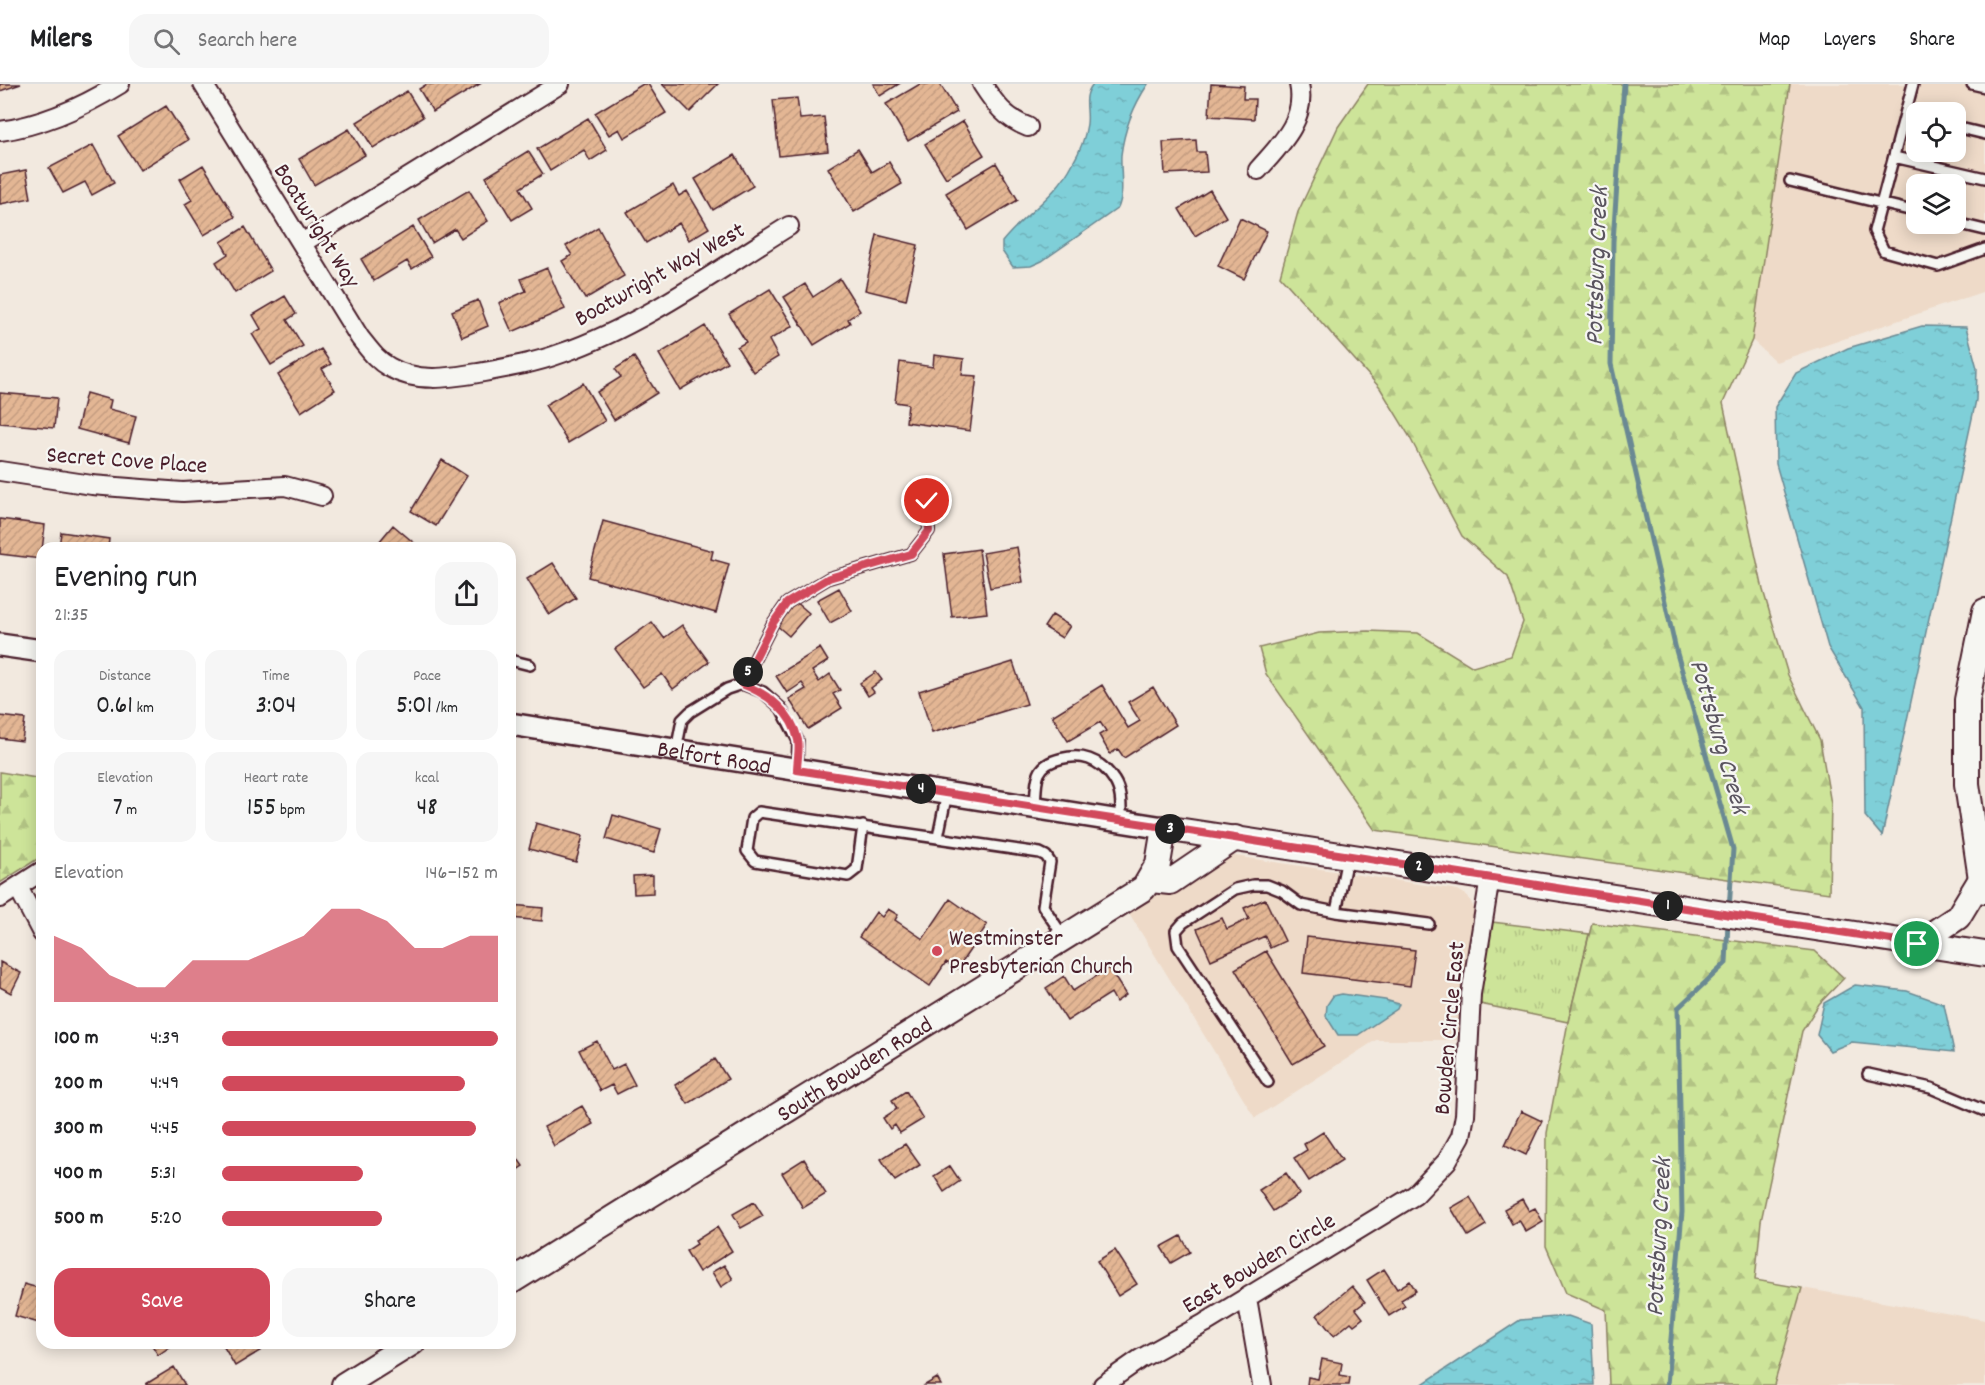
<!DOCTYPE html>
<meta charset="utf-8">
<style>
:root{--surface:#fff;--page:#f6f6f6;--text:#202124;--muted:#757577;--line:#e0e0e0;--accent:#d1495b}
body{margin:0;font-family:Dekko,sans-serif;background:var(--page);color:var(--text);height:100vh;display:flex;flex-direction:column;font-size:22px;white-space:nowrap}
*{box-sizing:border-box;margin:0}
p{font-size:20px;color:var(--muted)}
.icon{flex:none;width:33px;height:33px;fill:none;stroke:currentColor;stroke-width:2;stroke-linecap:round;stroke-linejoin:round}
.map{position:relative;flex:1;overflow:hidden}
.details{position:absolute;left:36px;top:458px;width:480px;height:807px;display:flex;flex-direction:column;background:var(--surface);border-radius:18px;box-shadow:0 3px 15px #0003}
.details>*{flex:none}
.fabs{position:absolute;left:1906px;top:18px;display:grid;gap:12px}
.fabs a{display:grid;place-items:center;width:60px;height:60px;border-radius:12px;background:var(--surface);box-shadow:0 3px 15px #0003;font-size:30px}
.pin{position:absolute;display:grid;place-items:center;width:51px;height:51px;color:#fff;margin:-26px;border:3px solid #fff;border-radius:50%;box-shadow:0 2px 6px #0007}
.km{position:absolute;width:30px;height:30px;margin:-15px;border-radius:50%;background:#222;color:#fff;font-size:16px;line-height:30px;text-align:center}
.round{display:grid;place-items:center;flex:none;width:63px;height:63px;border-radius:18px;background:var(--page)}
.summary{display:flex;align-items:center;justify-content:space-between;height:102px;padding:0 18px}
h1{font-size:33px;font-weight:600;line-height:45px}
.stats{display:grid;grid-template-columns:repeat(3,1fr);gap:9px;height:102px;padding:6px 18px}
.stats div{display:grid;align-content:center;border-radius:15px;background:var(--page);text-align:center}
.stats b{font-size:26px;font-weight:600}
.stats small{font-size:16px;font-weight:400}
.stats p{font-size:16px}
.chart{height:168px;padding:12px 18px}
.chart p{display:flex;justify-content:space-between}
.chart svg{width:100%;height:108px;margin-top:6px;fill:var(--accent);opacity:.7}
.button{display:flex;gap:12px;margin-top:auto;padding:12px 18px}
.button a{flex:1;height:69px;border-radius:18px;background:var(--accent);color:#fff;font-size:24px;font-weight:600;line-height:69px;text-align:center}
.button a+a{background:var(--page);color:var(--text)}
ul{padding:0 18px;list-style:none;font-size:20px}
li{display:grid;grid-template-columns:96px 72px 1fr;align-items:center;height:45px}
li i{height:15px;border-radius:8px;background:var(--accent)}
header{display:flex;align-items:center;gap:36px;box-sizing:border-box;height:84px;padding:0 30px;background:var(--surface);border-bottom:2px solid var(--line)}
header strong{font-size:28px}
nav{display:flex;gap:33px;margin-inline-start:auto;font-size:21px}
.search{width:420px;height:54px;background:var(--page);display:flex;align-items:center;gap:15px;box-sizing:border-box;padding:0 21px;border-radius:18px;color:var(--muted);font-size:22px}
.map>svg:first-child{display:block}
.built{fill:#eedac8;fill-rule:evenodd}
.grass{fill:url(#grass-tufts);stroke:#8c8262;stroke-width:1.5}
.forest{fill:url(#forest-firs);stroke:#8c8262;stroke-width:1.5}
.water{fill:url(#water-ripples);stroke:#6a8993;stroke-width:1.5}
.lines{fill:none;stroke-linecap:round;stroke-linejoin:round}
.stream{stroke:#6a8993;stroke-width:5}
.building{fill:url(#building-hatch);stroke:#4a1f2b;stroke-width:1.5}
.service-casing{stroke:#4a1f2b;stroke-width:14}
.minor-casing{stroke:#4a1f2b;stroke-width:22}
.tertiary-casing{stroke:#4a1f2b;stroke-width:26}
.secondary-casing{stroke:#4a1f2b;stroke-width:28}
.service{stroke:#f6f6f2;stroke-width:9}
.minor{stroke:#f6f6f2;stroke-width:18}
.tertiary{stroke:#f6f6f2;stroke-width:21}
.secondary{stroke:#f6f6f2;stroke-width:24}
.route-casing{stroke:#fff;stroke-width:12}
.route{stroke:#d1495b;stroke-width:8}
.poi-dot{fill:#d1495b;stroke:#f6f6f2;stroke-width:2}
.labels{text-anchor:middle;stroke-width:4.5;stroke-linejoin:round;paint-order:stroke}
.street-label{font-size:24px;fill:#4a1f2b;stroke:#f6f6f2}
.poi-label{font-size:24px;fill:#4a1f2b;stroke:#f6f6f2;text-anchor:start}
.water-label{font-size:26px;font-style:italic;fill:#5a545f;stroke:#f6f6f2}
</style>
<header>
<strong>Milers</strong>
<div class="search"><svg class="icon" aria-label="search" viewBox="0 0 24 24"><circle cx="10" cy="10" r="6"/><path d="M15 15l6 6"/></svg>Search here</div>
<nav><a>Map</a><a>Layers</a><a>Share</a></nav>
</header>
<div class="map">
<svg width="1985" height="1301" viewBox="0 0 1985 1301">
<defs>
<pattern id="grass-tufts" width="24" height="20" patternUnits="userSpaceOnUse" patternTransform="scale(1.5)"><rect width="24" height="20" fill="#cde499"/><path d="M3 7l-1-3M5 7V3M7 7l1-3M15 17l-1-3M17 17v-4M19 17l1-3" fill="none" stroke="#b2c384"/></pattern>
<pattern id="forest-firs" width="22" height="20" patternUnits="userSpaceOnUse" patternTransform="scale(1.5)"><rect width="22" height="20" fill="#cde499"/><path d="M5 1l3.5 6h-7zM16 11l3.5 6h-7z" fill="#b2c384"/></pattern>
<pattern id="water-ripples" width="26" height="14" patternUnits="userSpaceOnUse" patternTransform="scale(1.5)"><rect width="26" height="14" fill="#7fcfd8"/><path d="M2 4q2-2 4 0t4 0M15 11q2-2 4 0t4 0" fill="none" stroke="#6fb1ba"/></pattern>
<pattern id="building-hatch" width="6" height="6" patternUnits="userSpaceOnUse" patternTransform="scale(1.5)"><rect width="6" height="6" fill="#e3b694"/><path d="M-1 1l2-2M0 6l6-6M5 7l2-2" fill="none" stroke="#c49c80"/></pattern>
</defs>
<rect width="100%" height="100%" fill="#f2e9df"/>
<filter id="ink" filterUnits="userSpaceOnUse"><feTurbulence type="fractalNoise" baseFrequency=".0167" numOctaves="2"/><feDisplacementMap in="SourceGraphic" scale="12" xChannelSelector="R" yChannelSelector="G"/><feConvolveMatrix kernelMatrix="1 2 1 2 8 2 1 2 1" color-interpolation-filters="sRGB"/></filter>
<g filter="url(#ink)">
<path class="built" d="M1790,0H1985V207L1776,278L1752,256ZM1917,28H1956V68H1917ZM1917,100H1956V140H1917Z
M1222,770L1458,806L1468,812L1475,826L1457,956H1376L1255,1034L1129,829Z
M1802,1204L1985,1236V1301H1775Z"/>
<path class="grass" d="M1492,838L1589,850L1568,938L1480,920L1478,911Z"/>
<path class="forest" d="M1368,0H1790L1752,256L1723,319L1763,506L1788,591L1820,656L1831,720L1829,809L1375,746L1266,590L1259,564L1319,549L1368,547L1418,549L1473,583L1511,572L1523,538L1508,493L1462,452L1408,350L1380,304L1280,192L1298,128L1338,43Z
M0,688L42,695V772L0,799Z
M1592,839L1815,867L1844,894L1819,920L1802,947L1761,1137L1755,1196L1802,1204L1774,1301H1609L1606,1226L1566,1209L1546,1162L1547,1049L1568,938Z"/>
<path class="water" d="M1093,0H1148C1134,21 1124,46 1121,71C1120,88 1125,108 1118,124L1042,177L1031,182L1013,183L1002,167V158C1024,130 1056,113 1073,79C1080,67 1085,54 1087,40C1089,25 1082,13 1093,0Z
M1922,242L1966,243L1977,284L1976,316L1882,752L1865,732L1864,623L1828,563L1776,380L1775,323L1796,289L1848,264Z
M1855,901L1907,907L1944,920L1954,968L1852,958L1830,967L1817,951L1824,919Z
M1342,910L1385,916L1399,920L1397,925L1358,951H1338L1326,932L1327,921L1333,912Z
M1568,1232L1591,1240L1594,1301H1421L1520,1236Z"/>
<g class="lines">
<path class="stream" d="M1624,0L1613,157L1611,280L1676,566L1733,765L1729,826
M1667,1301L1682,1128L1678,924L1726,879L1728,838"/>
</g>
<path class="building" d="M0,0H21L0,7Z
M427,0H480L433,28L419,5Z
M643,0H648L666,29L624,54L619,45L609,51L595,29Z
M662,0H718L690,28Z
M873,0H899L880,12Z
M920,0H940L957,28L908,57L886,20Z
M1211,0L1244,2L1243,15H1255L1254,35L1209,32Z
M407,7L423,33L373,64L357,38Z
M797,14L800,35L824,33L828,67L779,72L773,16Z
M166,22L188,56L140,86L118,52Z
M588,34L607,66L590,77L584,66L550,87L537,65Z
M963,37L984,71L946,94L925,60Z
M349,45L365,71L314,101L299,75Z
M1196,56L1197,68H1205L1207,88L1165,90L1163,58Z
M93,61L114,99L92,111L85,98L63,109L49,84Z
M858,65L872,88L889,78L902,100L854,128L828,84Z
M528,67L543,90L520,104L532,124L512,136L486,93Z
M735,71L753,102L713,126L695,95Z
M996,79L1018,116L968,146L946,109Z
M203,81L235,133L204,151L185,120L192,116L180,95Z
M26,86L31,114L0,120V91Z
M673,101L679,112L687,107L709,144L689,156L679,139L646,159L627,128Z
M469,106L488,137L461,154L455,145L432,159L419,136Z
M1210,106L1226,133L1195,152L1179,125Z
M1240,134L1267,147L1244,195L1218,182Z
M245,143L271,187L235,209L216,178L228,170L221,158Z
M413,143L431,173L412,185L407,177L374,197L361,175Z
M598,143L624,192L585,215L562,177L572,171L566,162Z
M877,151L918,161L906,216L865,206Z
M547,184L565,225L512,248L499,219L526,207L521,195Z
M840,195L860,227L848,235L850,239L814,261L784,213L805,200L813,213Z
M770,205L793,242L769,256L778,273L753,288L737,263L746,258L729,230Z
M285,212L296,230L287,236L303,262L271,281L252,250L261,245L253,231Z
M478,216L488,242L462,253L452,227Z
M705,242L727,278L680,306L659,270Z
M321,265L331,280L322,285L335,306L301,328L278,291Z
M934,271L964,275L962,291L977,292L970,347L906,338L908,320L895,318L900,278L933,283Z
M634,273L657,309L614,336L597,308L621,293L615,285Z
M583,299L605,337L568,359L545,321Z
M0,309L57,314L54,344L0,339Z
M86,309L111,316L109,325L136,332L129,359L77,345Z
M442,376L467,392L436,442L411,427Z
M0,435L45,441L41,475L0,470Z
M603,437L713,467L711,475L729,480L716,529L588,493Z
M393,441L420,464H374Z
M61,448L109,455L108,464H59Z
M141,462H183V464H141Z
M1017,463L1023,498L990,504L983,469Z
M979,465L987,529L952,533L944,470Z
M553,479L576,514L549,531L527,495Z
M839,504L852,527L830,539L817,516Z
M795,517L809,529L789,552L775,540Z
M1052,531L1070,542L1062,554L1044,543Z
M652,538L664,554L682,541L709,578L673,605L662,590L643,603L615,565Z
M820,564L828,577L812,587L819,598L830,590L840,606L833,610L842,624L808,645L789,615L806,605L802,599L787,609L776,592Z
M1013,578L1027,620L932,649L919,607Z
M876,588L882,596L871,604L874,608L868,612L860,599Z
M1102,601L1128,644L1140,637L1128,618L1153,603L1176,641L1124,674L1118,665L1110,670L1099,651L1106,647L1100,638L1068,657L1052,632Z
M0,632L25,635L22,657L0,654Z
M613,731L661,745L654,769L606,755Z
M536,739L583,752L576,778L529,765Z
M653,791V809L634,810L633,792Z
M950,815L987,841L957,885L946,878L930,902L859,853L876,828L882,833L888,825L898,831L895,836L923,855Z
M1265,815L1285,857L1270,864L1265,852L1211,876L1197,845L1222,834L1227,845L1249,835L1244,824Z
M512,821L543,824L542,837L511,834Z
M1307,853L1415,866L1410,902L1303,889Z
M1266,867L1324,962L1293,980L1235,885Z
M0,878L21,889L11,909L0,903Z
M1109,884L1126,911L1116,918L1111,909L1067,937L1046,904L1064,892L1073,907Z
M597,957L612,986L624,980L635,1001L617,1010L612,1001L600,1007L579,966Z
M715,975L728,995L688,1020L675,1001Z
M906,1007L923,1035L900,1049L895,1041L890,1045L883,1034L897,1025L892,1016Z
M582,1022L593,1040L554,1062L544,1043Z
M1521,1027L1542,1037L1526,1071L1505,1061Z
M1323,1048L1342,1076L1309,1097L1294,1074L1307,1066L1304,1060Z
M905,1060L920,1081L895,1097L881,1075Z
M511,1065L523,1082L511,1090L516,1098L510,1102Z
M804,1075L826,1110L803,1124L782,1089Z
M950,1082L960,1097L944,1108L934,1092Z
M1286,1089L1300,1110L1273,1127L1259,1106Z
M1470,1113L1486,1141L1468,1152L1451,1124Z
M1522,1115L1529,1127L1535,1124L1543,1138L1526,1148L1519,1136L1512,1140L1504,1125Z
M754,1118L763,1132L741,1144L733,1130Z
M717,1143L732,1167L699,1188L686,1167L697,1160L695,1157Z
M1181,1152L1190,1168L1171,1179L1161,1163Z
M1115,1166L1137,1200L1118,1212L1097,1177Z
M724,1181L733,1195L721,1203L712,1188Z
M1384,1185L1397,1205L1410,1197L1416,1207L1401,1216L1405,1222L1389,1232L1367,1196Z
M24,1200L42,1205V1240L15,1232Z
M1352,1202L1365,1218L1356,1225L1363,1234L1354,1241L1351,1238L1334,1252L1317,1231Z
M150,1258H177L158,1271Z
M221,1258H259L263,1265L235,1282Z
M1322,1275L1342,1279L1340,1291L1350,1293L1349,1301H1307L1308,1293L1318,1295Z
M174,1283L185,1301H146V1300Z
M937,1294L941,1301H925Z"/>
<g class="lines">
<g class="service-casing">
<path id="service" d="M1913,0L1874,147L1884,167L1938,182L1985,165
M1972,0L1985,3
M1956,43L1985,50
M1894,73L1985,94
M1790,97L1917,128
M1956,139L1985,146
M510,576L530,581
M742,600L773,539L787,519L829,494L911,470L929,447L927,410
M676,667L682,636L690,628L727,605L742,600L763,608L781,624L798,657L797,685
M1035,723C1036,713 1035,699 1039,690C1045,674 1075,670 1089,675C1100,679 1108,686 1114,696C1122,708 1121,722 1121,736
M863,742L857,785L848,792L755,777L747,767L752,734L759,728L1040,769L1046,772L1050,778L1043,822L1063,852
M938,753L947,709
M1336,828L1429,840
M1868,990L1931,1004L1985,1027
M1268,998L1178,862L1176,847L1183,839L1235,805L1253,801H1267L1282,807L1301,821L1336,828L1347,774"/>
</g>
<g class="minor-casing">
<path id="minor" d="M203,0L360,254C369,265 376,276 389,283C416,299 448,294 478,289C506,284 535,279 562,269C643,241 716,187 789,142
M982,0C995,20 1005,34 1028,43
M0,47C44,41 83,23 120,0
M1258,86C1280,61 1307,36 1299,0
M302,159L560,0
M0,387L92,401L142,405L183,408L285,402L322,412
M18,803L42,849
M0,814L42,787
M1247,1214L1262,1301
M1103,1301L1140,1275L1205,1239L1415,1111L1447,1077L1461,1052L1465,1031L1471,910L1490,794"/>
</g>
<g class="tertiary-casing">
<g id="tertiary">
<path d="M0,561L42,567"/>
<path id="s1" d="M510,640L1164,744"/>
</g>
</g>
<g class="secondary-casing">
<g id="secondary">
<path d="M1985,527L1967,616V700L1981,795L1985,807"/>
<path d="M1151,796L1170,798L1235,754"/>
<path d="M1917,860L1958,833L1981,795"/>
<path id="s2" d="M510,1198L1144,804L1158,780L1164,744L1985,870"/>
<path d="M344,1301L413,1258"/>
</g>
</g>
<use href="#service" class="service"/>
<use href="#minor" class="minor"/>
<use href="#tertiary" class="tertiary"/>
<use href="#secondary" class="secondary"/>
</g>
</g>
<g class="lines" filter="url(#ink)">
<g class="route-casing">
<path id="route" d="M927,417L929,447L911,470L829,494L787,519L773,539L742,600C768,610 792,628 798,656C800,665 797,677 797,686L1917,860"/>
</g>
<use href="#route" class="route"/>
</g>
<circle class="poi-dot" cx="937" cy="867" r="6"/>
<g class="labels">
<g class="street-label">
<text transform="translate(318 141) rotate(58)" y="8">Boatwright Way</text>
<text transform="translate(659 189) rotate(-29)" y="8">Boatwright Way West</text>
<text transform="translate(127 375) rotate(4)" y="8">Secret Cove Place</text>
<text dy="8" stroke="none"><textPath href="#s1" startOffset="207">Belfort Road</textPath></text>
<text transform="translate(1448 944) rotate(-85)" y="8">Bowden Circle East</text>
<text dy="8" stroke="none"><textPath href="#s2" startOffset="405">South Bowden Road</textPath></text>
<text transform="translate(1258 1178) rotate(-31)" y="8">East Bowden Circle</text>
</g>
<g class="poi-label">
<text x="949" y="861">Westminster<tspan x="949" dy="28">Presbyterian Church</tspan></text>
</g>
<g class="water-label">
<text transform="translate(1595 182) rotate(-88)" y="9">Pottsburg Creek</text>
<text transform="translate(1721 652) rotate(74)" y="9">Pottsburg Creek</text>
<text transform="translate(1657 1153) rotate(-87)" y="9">Pottsburg Creek</text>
</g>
</g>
</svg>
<div class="fabs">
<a><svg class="icon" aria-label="locate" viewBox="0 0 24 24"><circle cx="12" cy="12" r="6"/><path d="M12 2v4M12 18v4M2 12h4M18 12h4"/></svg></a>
<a><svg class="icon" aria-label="layers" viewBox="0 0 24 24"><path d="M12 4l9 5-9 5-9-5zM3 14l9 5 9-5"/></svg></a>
</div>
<div class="pin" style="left:1917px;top:860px;background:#1e9e55"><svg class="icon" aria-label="arrive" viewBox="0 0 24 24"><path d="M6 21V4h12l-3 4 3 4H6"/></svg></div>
<div class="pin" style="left:927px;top:417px;background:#d93025"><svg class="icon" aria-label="check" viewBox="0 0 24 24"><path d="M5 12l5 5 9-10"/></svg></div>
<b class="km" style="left:1668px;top:822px">1</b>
<b class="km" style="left:1419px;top:783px">2</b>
<b class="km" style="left:1170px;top:745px">3</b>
<b class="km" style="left:921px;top:705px">4</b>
<b class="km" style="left:748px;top:588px">5</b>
<section class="details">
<div class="summary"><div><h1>Evening run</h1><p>21:35</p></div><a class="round"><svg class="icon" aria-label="share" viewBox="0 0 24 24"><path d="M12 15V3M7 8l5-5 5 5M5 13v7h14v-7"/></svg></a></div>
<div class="stats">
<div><p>Distance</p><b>0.61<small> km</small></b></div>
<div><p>Time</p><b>3:04</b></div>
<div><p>Pace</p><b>5:01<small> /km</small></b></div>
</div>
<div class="stats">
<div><p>Elevation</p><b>7<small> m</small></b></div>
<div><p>Heart rate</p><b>155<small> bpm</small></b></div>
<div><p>kcal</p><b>48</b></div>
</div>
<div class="chart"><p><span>Elevation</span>146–152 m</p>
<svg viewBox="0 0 160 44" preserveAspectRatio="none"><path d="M0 44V17L10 22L20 33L30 38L40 38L50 27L60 27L70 27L80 22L90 17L100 6L110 6L120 11L130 22L140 22L150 17L160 17V44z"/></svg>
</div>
<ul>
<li><b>100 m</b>4:39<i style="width:100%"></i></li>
<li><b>200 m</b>4:49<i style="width:88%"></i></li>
<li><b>300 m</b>4:45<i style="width:92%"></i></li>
<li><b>400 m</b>5:31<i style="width:51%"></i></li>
<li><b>500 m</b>5:20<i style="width:58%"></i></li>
</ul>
<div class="button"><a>Save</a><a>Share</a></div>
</section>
</div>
